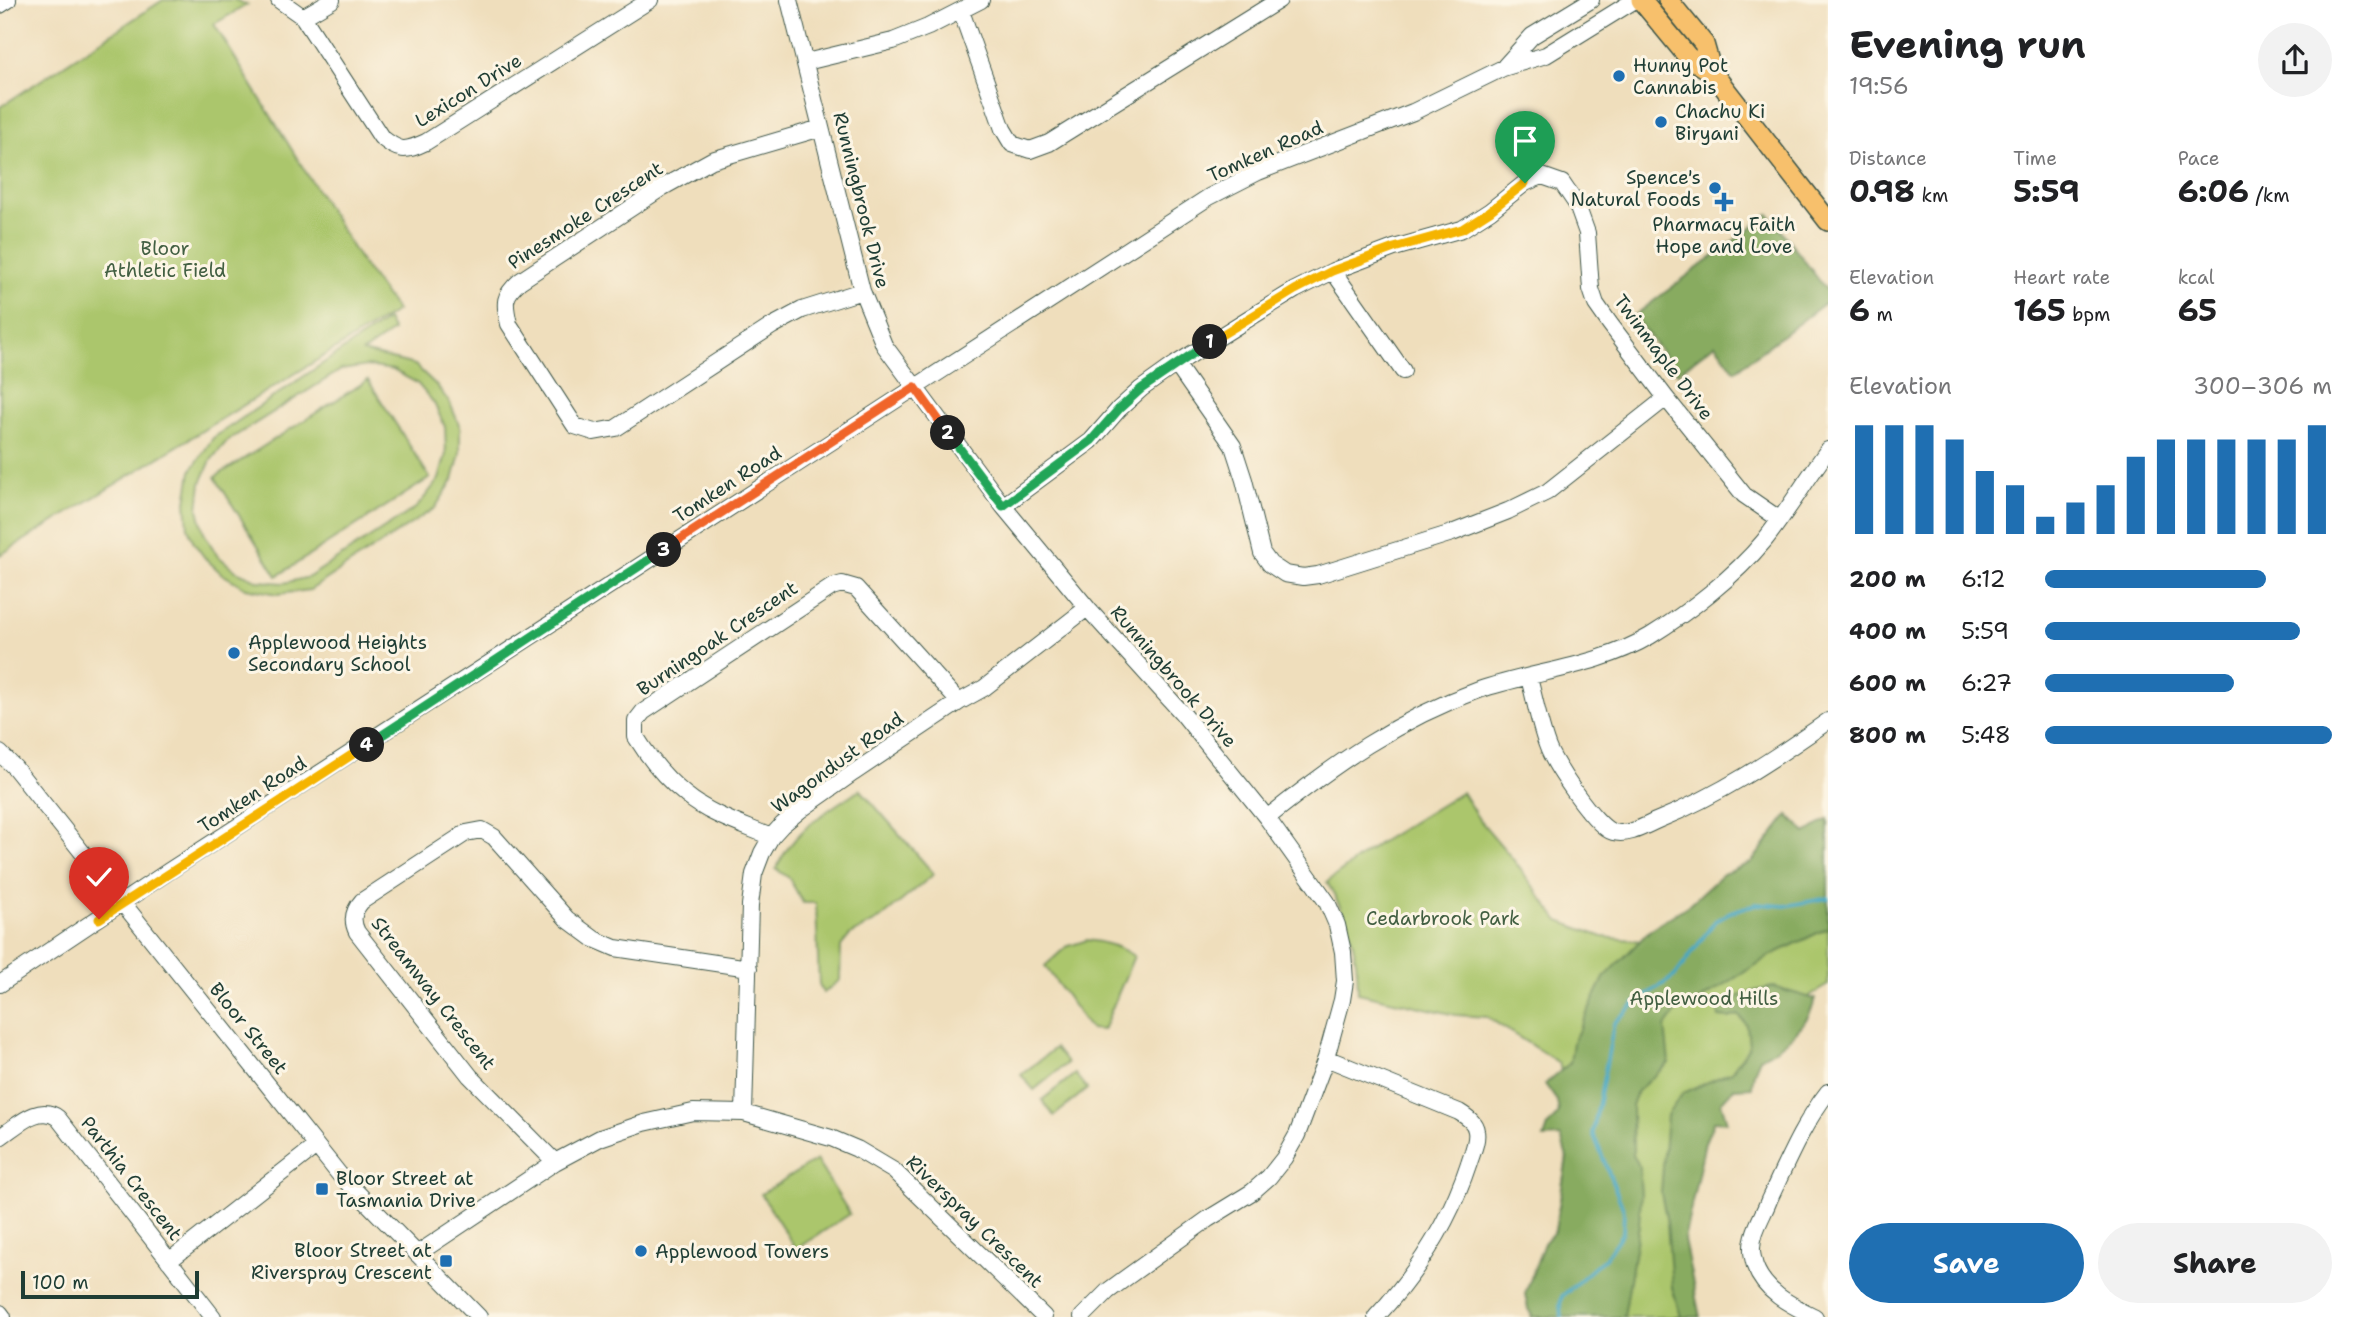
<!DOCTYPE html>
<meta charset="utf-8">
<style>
:root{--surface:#fff;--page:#f2f2f2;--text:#202124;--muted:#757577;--accent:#1f6fb2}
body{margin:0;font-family:"Shantell Sans",sans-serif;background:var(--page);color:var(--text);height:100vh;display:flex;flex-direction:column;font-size:26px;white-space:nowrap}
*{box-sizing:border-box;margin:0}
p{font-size:23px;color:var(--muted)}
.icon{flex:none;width:38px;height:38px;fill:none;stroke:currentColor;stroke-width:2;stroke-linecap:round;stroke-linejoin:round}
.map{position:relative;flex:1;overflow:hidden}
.sheet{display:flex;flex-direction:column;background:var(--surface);width:525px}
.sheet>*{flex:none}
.scale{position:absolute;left:21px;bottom:18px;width:178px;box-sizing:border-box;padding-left:7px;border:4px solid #1f3d34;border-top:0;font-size:19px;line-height:24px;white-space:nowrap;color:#1f3d34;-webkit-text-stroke:5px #fcf5e5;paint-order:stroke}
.pin{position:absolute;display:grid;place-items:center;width:60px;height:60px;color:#fff;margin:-72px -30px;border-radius:50% 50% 50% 0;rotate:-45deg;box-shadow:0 0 7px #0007}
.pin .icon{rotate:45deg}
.km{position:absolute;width:35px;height:35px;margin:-18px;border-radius:50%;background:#222;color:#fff;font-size:19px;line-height:35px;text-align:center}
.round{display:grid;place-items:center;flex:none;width:74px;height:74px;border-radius:37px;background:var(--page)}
.summary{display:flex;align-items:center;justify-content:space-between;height:119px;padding:0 21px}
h1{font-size:38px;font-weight:700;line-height:52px}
.stats{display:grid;grid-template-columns:repeat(3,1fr);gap:10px;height:119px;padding:7px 21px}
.stats div{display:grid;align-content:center}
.stats b{font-size:30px;font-weight:700}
.stats small{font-size:19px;font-weight:400}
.stats p{font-size:19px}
.chart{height:196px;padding:14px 21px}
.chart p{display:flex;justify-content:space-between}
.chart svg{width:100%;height:126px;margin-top:7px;stroke:var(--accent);stroke-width:6}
.action{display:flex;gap:14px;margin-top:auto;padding:14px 21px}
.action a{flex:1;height:80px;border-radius:42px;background:var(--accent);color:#fff;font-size:28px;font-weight:700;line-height:80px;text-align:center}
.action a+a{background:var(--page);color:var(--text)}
ul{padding:0 21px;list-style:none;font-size:23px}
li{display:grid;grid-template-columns:112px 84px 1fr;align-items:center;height:52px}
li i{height:18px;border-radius:9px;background:var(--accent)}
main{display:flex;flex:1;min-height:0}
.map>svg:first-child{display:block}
.green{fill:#abc66c;stroke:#658250;stroke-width:2;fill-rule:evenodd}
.forest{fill:#88ab60;stroke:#54744a;stroke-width:2}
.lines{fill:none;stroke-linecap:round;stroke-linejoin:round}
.stream{stroke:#45a7c5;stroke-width:3.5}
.minor-casing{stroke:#3e5548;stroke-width:18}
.major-casing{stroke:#3e5548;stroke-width:22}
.minor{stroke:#fff;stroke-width:16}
.major{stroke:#f7c06c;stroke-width:19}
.split-1-casing{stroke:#fff;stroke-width:14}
.split-2-casing{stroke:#fff;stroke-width:14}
.split-3-casing{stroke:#fff;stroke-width:14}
.split-4-casing{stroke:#fff;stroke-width:14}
.split-5-casing{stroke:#fff;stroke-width:14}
.split-1{stroke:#f5b400;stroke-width:9}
.split-2{stroke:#22a559;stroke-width:9}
.split-3{stroke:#f0652b;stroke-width:9}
.split-4{stroke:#22a559;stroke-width:9}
.split-5{stroke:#f5b400;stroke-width:9}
.poi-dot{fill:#1f6fb2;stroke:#fcf5e5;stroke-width:2.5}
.labels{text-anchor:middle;stroke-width:6;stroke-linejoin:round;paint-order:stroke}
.poi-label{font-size:19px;fill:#1f3d34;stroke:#fcf5e5;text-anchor:start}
.street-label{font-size:19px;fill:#1f3d34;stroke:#fcf5e5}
.park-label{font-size:19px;fill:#425f42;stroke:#fcf5e5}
</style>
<main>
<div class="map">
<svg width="1828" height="1317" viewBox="0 0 1828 1317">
<rect width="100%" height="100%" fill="#fcf5e5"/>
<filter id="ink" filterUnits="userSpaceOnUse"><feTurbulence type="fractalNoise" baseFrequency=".0143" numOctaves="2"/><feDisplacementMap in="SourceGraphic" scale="14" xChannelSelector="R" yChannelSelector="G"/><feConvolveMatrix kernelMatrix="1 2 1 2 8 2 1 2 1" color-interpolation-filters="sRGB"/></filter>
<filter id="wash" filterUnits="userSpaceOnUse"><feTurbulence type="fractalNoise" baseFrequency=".00686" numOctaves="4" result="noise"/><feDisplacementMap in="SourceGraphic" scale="28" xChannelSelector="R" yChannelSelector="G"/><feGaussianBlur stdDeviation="1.57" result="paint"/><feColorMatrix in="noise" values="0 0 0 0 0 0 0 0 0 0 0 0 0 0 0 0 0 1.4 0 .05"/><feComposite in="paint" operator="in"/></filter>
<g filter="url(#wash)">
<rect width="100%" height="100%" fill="#efdebc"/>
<path class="green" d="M163,0H235L247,5L214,24L362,263L397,311L0,555V107Z
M387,320L393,331L363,352L415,365L435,384L450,403L460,427V454L453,480L435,508L310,590L278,594L246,588L222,574L205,558L194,543L188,528L186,502L191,471L213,438ZM367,366L393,370L417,383L434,403L445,427L446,454L439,479L417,507L309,577L284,583L259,581L236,571L217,555L204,533L198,509L201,483L211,460L227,441L341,370Z
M368,380L430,478L277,576L215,477Z
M860,789L934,874L880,919L850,935L841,946L840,980L823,993L819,985L816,903H803L789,878L776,869C794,829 826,812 860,789Z
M1462,792L1478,818L1512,858L1559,921L1603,937L1651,942L1723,874L1751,863L1788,815L1806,833L1828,824V985L1811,995L1741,1070L1694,1127L1672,1287L1681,1317H1531L1536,1310L1555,1231L1573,1119L1559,1063L1487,1017L1456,1015L1358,993C1358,950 1349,919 1327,882L1382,841Z
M1087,940C1105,942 1119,946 1134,956L1103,1030L1090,1029L1045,966L1066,947Z
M1055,1048L1067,1063L1034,1090L1021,1075Z
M1075,1074L1087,1089L1054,1116L1042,1100Z
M816,1160L850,1214L796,1249L761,1194Z"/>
<path class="forest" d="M1769,214L1828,292V301L1735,371L1715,344L1677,373L1634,316Z
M1788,815L1806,833L1828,819V928L1772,955L1695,1003L1677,1011L1665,1027L1669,1063L1637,1091L1632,1107L1633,1154L1639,1166L1641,1195L1639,1225L1624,1317H1533L1528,1309L1525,1294L1544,1243L1555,1231L1567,1158L1561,1137L1544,1138L1548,1126L1559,1113L1557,1101L1545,1084L1570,1063L1573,1042L1604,978L1650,930L1690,904L1723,874L1751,863Z
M1773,987L1815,999C1810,1025 1782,1047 1760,1058L1754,1072L1752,1087L1734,1088L1721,1102L1727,1122L1714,1121L1705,1142L1684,1240L1700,1317H1681L1672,1287L1667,1223L1661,1193L1667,1115L1683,1093L1731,1072L1749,1047L1747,1025L1738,1015L1729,1018L1719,1017L1718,1008C1734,995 1753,991 1773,987Z"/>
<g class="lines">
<path class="stream" d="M1561,1317L1560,1305L1562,1296L1605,1258L1623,1232L1624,1211L1593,1133L1614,1023L1639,1000L1675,976L1715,921L1730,912L1756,904L1785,906L1828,898"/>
</g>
</g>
<g filter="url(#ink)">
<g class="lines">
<g class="minor-casing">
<path id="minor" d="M279,0L303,17L381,137C400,152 404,152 426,142L650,0
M789,0L862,291L884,345L1003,506L1089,610L1183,714L1267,818L1327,902L1337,925L1343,952L1345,981L1342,1000L1326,1058L1297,1135L1284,1158L1269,1177L1252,1192L1208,1219L1127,1277L1108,1291L1082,1317
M0,5L8,0
M961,11L1003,129L1012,144L1030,150L1049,143L1279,0
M303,17L332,0
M806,62L893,41L928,27L981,0
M1505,66L1532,36L1591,0
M821,128L712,160L663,187L520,281C503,296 504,302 509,324L575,426L594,432L616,428L772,326L802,310L862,291
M1333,271L1403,371
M1176,364L1233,446L1244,480L1262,553L1270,564L1285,574L1303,577L1318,575L1452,533L1508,511L1547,492L1666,398
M1003,506L1091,441L1119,409L1141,389L1176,364L1251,317L1295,290L1333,271L1394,248L1462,229L1490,211L1525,183L1542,176L1562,183L1577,205L1587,233L1591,289L1596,304L1610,324L1666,398L1744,495L1779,519
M1529,678C1535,700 1539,723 1547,745C1553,763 1596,828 1613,832C1629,836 1644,826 1658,820C1720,795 1774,759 1828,721
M0,753L15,768L339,1174L479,1317
M1267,818C1333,765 1398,719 1479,690C1535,671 1598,667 1650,636C1689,612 1735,576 1764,541C1787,512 1806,480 1828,450
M771,837C743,825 710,815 686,795C667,780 649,758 636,737V721L643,712L832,587L842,584L856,588L959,702
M0,984L169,871L1209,197L1258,172L1413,112L1503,68L1546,55L1635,0
M1326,1058L1459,1112C1467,1117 1475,1122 1476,1131C1478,1141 1472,1153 1469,1163C1450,1221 1418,1272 1376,1317
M744,1113L750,905L754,874L762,853L771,837L782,825L799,811L853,773L959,702L984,688L1087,608
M0,1137C17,1126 39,1103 58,1118L213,1317
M555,1162L470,1076L357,932C351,920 353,911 362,901L466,833L482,830L494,837L567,919L594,939L615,948L749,968
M417,1254L555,1162L600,1138L644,1123L693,1112L744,1113L831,1138L857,1149L894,1171L1044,1317
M169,1261L316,1146
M0,1313L3,1317
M1815,1317C1791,1305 1765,1293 1755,1266C1754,1262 1752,1255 1752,1251C1751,1233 1763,1216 1769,1200C1787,1162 1802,1125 1828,1092"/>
</g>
<g class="major-casing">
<path id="major" d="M1641,0L1688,57L1712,72L1828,221
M1668,0L1704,44L1712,72"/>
</g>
<use href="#minor" class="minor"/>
<use href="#major" class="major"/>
</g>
</g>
<g class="lines" filter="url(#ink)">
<g class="split-1-casing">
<path id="split-1" d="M1210,342L1295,290L1332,271L1394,248L1462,229L1490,211L1525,183"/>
</g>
<g class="split-2-casing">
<path id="split-2" d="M948,433L1003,506L1091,441L1119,409L1141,389L1210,342"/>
</g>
<g class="split-3-casing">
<path id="split-3" d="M664,550L915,387L948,433"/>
</g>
<g class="split-4-casing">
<path id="split-4" d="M367,745L664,550"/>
</g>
<g class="split-5-casing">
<path id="split-5" d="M99,919L367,745"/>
</g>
<use href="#split-1" class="split-1"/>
<use href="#split-2" class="split-2"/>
<use href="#split-3" class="split-3"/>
<use href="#split-4" class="split-4"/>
<use href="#split-5" class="split-5"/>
</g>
<g class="poi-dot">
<circle cx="1619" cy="76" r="7"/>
<circle cx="1661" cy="122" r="7"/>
<circle cx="1715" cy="188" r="7"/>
<path d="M1720.5 191.5h7v7h7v7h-7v7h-7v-7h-7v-7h7z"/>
<circle cx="234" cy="653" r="7"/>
<rect x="315" y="1182" width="14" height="14" rx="3.5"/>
<circle cx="641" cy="1251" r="7"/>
<rect x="439" y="1254" width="14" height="14" rx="3.5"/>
</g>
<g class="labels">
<g class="poi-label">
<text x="1633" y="72">Hunny Pot<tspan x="1633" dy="22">Cannabis</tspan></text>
<text x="1675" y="118">Chachu Ki<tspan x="1675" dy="22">Biryani</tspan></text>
<text x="1701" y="184" text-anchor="end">Spence's<tspan x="1701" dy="22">Natural Foods</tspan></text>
<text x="1724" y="231" text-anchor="middle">Pharmacy Faith<tspan x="1724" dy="22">Hope and Love</tspan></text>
<text x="248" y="649">Applewood Heights<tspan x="248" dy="22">Secondary School</tspan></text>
<text x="336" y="1185">Bloor Street at<tspan x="336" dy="22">Tasmania Drive</tspan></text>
<text x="432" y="1257" text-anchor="end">Bloor Street at<tspan x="432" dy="22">Riverspray Crescent</tspan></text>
<text x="655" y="1258">Applewood Towers</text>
</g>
<g class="street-label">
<text transform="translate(468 90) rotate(-32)" y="7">Lexicon Drive</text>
<text transform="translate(1265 151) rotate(-24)" y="7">Tomken Road</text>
<text transform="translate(862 200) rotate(76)" y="7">Runningbrook Drive</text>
<text transform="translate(585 215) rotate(-33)" y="7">Pinesmoke Crescent</text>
<text transform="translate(1664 357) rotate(53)" y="7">Twinmaple Drive</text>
<text transform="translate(727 484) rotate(-33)" y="7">Tomken Road</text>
<text transform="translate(717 638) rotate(-34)" y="7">Burningoak Crescent</text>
<text transform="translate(1174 676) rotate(49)" y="7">Runningbrook Drive</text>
<text transform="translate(837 762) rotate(-36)" y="7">Wagondust Road</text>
<text transform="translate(252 794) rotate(-33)" y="7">Tomken Road</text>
<text transform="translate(434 993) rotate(52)" y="7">Streamway Crescent</text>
<text transform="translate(249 1028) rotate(51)" y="7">Bloor Street</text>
<text transform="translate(132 1178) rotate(52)" y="7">Parthia Crescent</text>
<text transform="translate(975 1221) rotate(44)" y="7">Riverspray Crescent</text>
</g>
<g class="park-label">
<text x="165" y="255">Bloor<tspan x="165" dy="22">Athletic Field</tspan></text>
<text x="1443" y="925">Cedarbrook Park</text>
<text x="1704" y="1005">Applewood Hills</text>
</g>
</g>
</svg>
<div class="scale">100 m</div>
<div class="pin" style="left:1525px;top:183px;background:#1e9e55"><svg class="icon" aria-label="arrive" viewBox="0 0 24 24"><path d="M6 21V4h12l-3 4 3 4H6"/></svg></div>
<div class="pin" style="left:99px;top:919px;background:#d93025"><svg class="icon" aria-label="check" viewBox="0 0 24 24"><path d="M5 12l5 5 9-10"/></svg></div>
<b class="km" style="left:1210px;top:342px">1</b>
<b class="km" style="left:948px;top:433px">2</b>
<b class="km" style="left:664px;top:550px">3</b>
<b class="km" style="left:367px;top:745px">4</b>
</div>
<section class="sheet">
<div class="summary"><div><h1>Evening run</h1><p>19:56</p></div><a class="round"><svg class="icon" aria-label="share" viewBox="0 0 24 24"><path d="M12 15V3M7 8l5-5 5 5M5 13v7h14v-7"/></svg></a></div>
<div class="stats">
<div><p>Distance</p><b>0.98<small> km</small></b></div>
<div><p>Time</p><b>5:59</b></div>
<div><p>Pace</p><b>6:06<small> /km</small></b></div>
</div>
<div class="stats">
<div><p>Elevation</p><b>6<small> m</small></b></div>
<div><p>Heart rate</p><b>165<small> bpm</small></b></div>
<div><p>kcal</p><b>65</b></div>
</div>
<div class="chart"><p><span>Elevation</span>300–306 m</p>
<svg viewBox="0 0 160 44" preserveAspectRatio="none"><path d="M5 44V6M15 44V6M25 44V6M35 44V11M45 44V22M55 44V27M65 44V38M75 44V33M85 44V27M95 44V17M105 44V11M115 44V11M125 44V11M135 44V11M145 44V11M155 44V6"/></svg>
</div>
<ul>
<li><b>200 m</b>6:12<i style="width:77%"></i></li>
<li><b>400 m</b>5:59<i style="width:89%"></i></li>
<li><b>600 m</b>6:27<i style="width:66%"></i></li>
<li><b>800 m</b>5:48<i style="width:100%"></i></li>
</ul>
<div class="action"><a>Save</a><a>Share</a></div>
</section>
</main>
